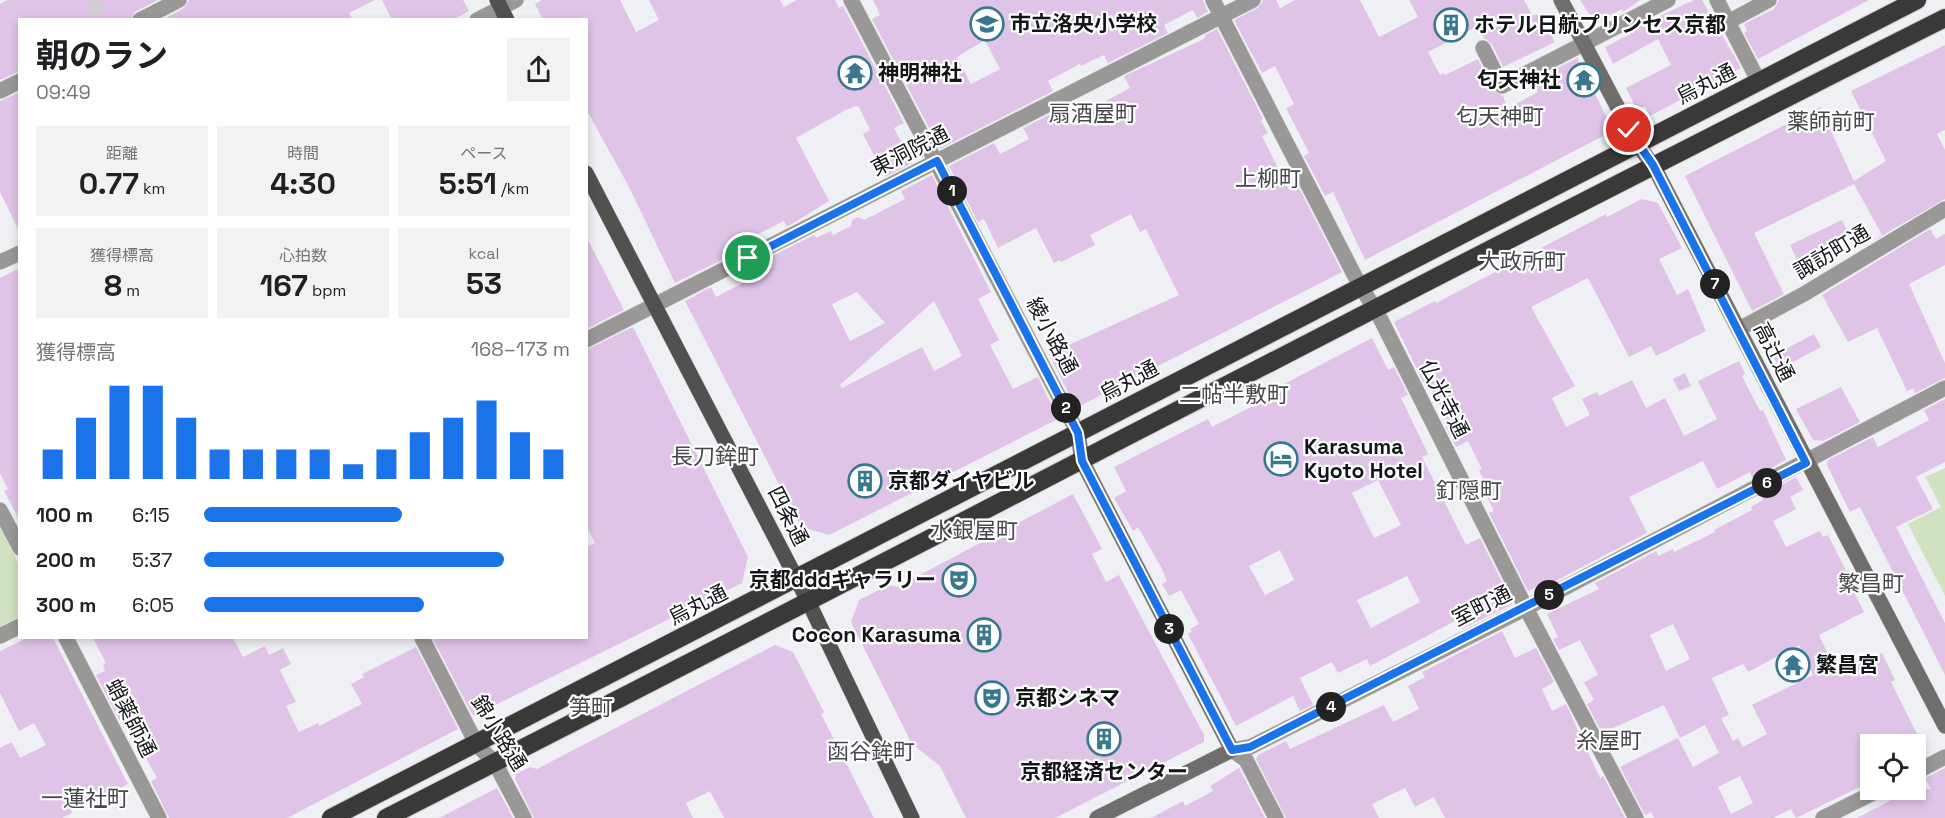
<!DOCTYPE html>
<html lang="ja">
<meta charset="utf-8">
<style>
:root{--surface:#fff;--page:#f2f2f2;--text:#202124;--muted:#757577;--accent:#1a73e8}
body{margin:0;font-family:"Space Grotesk","Noto Sans JP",sans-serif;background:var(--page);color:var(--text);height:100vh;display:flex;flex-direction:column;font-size:22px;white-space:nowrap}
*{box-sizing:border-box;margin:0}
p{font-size:20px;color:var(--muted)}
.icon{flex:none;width:33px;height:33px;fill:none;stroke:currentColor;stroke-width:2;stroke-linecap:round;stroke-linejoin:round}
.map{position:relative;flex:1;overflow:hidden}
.sheet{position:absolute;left:18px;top:18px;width:570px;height:621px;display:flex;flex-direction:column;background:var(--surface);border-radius:0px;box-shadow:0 3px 9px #0003}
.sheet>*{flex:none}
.controls{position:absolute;left:1860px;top:734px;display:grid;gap:12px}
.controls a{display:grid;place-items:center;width:66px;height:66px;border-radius:0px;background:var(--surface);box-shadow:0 3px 9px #0003;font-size:30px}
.pin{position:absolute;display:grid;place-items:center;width:51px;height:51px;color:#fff;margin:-26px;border:3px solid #fff;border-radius:50%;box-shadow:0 2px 6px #0007}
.km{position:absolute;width:30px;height:30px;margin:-15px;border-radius:50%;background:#222;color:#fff;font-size:16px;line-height:30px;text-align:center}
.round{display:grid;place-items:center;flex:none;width:63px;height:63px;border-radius:0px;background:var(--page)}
.head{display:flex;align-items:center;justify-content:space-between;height:102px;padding:0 18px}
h1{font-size:33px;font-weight:700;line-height:45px}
.metrics{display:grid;grid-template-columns:repeat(3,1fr);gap:9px;height:102px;padding:6px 18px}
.metrics div{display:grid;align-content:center;border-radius:0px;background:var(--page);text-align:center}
.metrics b{font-size:30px;font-weight:700}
.metrics small{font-size:16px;font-weight:400}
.metrics p{font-size:16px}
.chart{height:168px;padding:12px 18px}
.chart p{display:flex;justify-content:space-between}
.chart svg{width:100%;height:108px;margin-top:6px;stroke:var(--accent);stroke-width:6}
ul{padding:0 18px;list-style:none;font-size:20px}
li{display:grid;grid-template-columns:96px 72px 1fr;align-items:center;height:45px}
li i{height:15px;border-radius:8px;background:var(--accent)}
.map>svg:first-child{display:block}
.green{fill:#d0e2c2}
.building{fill:#e0c4e7;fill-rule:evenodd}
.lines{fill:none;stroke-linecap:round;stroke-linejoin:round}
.street-tunnel{stroke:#cecfd2;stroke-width:15;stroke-dasharray:15 8;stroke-linecap:butt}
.street-casing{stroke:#cccdd0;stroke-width:16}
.secondary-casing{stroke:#cccdd0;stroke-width:16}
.primary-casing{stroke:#cccdd0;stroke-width:16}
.highway-casing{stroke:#cccdd0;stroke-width:20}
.street{stroke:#999897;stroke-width:15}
.secondary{stroke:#706e6d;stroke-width:15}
.primary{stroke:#535150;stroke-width:15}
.highway{stroke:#3a3937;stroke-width:18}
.route-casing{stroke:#fff;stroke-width:12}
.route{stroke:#1a73e8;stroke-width:8}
.labels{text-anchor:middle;stroke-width:4.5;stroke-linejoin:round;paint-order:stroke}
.poi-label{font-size:21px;font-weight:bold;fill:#141516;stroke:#fdfeff;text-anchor:start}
.street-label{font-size:21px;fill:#141516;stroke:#fdfeff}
.neighbourhood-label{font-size:22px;fill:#47484a;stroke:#fdfeff}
</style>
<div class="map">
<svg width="1945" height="818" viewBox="0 0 1945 818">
<rect width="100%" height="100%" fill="#eff0f3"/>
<path class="green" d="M1945,468V596L1908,524L1941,507L1925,477Z
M0,527L19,565V617L0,627Z"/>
<path class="building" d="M8,0H158L135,12L130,20H20V71L0,80V4Z
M189,0H375L349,13L353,20H162L184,8Z
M382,0H463L469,11L453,20H392Z
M542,0H620L636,32L659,20L649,0H780L784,7L797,0H835L839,8L843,6L904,123L894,128L912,163L885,177L863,134L870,130L859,107L855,106L844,111L796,138L829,201L787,227L784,221L735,246L738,252L675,283L629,187L586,109V20H543L535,4Z
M873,0H1203L1208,12L1197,18L1193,10L1164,25L1168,33L1108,63L1104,55L1081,66L1080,64L1048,81L1053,91L940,149L872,19L880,15ZM985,40L1000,69L971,84L957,57Z
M1263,0H1276L1280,8L1295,0H1360L1379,37L1418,17L1409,0H1524L1532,15L1541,14L1555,42L1503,67L1492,44L1484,38L1478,26L1428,52L1440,75L1444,73L1445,75L1478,59L1493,90L1503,96L1508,108L1538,92L1532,81L1577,58L1607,118L1603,136L1365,260L1333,192L1325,196L1304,156L1309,153L1286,108L1294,104L1275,66L1262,73L1234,20L1258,8Z
M1580,0H1640L1623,12L1622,9L1595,23Z
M1694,0H1702L1741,68L1650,116L1645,106L1637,110L1626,88L1671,65L1658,39L1613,64L1605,47L1634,32L1632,29Z
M1779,0H1869L1758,59L1744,33L1747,31L1744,24L1774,9Z
M1217,29L1263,119L1261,120L1268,133L1262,136L1289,190L1298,186L1342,272L1076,408L1049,354L1179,295L1146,229L1140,232L1131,214L1090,235L1095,245L1061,262L1060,260L1054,263L1036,228L998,248L984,219L978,222L949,166L994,143L1000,154L1029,139L1023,128L1057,111L1064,125L1090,112L1089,110L1130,88L1124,76L1204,39L1205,35Z
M1945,45V130L1937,134L1945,150V199L1871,242L1882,235L1854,184L1754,233L1784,294L1752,311L1685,176L1820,107L1854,181L1886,161L1851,91Z
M20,92V233L0,192V101Z
M932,175L991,292L978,299L999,340L990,345L1013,389L1038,377L1058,419L829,535L801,527L685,301L711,287L716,297L754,277L749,268L814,235L816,238L831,231L833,235L851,226L852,220L858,217L864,220L905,199L901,191ZM857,292L885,323L850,341L832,304ZM934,301L962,356L934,371L922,347L842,388L840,385Z
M1642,199L1658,203L1682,248L1659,259L1677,295L1688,289L1706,331L1656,356L1651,346L1629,357L1588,278L1531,307L1575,386L1552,398L1566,427L1590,415L1582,399L1597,392L1599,396L1632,380L1646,408L1665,398L1684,436L1717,419L1698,381L1739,361L1745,374L1742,376L1760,411L1763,410L1786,460L1752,478L1750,472L1717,489L1703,461L1629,497L1647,533L1548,585L1546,582L1528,591L1489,513L1494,511L1482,487L1486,485L1479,470L1482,469L1468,441L1456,447L1446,427L1449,425L1435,395L1428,385L1425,386L1394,322L1435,301L1436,303L1606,214L1607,217Z
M1842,220L1849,234L1797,260L1790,245Z
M1930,229L1936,239L1945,234V265L1909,284L1945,363V378L1915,393L1913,388L1907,391L1877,328L1848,342L1822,295Z
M586,236L624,310L586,329Z
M20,268V521L4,491L8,489L0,473V278Z
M633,327L748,557L742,583L473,716L433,639L586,638V547L595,543L586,526V350Z
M1814,334L1821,347L1780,369L1773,356Z
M1372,338L1388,370L1394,367L1408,395L1401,398L1428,454L1422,457L1466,545L1480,538L1513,604L1462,629L1457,620L1370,666L1367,659L1338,673L1332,662L1300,678L1313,705L1300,711L1293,696L1236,726L1188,634L1192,632L1190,629L1199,624L1181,590L1169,596L1162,584L1167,581L1161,567L1138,527L1133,531L1114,498L1126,491L1114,467L1208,419L1212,427L1286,389L1284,384ZM1378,480L1401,525L1374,538L1352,493ZM1280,550L1294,580L1265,595L1249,566ZM1407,576L1420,602L1371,628L1357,600Z
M1685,373L1691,386L1679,391L1673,379Z
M1841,387L1860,422L1823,441L1813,440L1796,409Z
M1945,399V462L1916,477L1933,509L1896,527L1945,623V675L1860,507L1850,512L1827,465L1828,460L1873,437L1878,447L1929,420L1924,410Z
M1796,477L1803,490L1790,497L1796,509L1773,521L1786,547L1820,531L1823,537L1828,535L1846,571L1848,570L1854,583L1850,584L1864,612L1819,635L1838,675L1882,653L1895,680L1891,682L1922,744H1875L1870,736V782L1796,818L1791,809L1773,818H1654L1651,812L1645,815L1620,767L1678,738L1693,767L1719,753L1705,725L1680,738L1664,705L1602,733L1587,704L1594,700L1584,682L1598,675L1580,640L1559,650L1553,639L1558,637L1547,614L1599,589L1595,583L1656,551L1658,556L1673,549L1674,552L1715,532L1714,530L1752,510L1751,507L1763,500L1761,496ZM1673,624L1690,659L1666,671L1650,635ZM1799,645L1813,675L1752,705L1767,734L1743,747L1738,738L1733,741L1721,718L1729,715L1712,678L1743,664L1748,672ZM1740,776L1753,803L1731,814L1718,787Z
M1073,494L1102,549L1092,554L1106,582L1119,575L1204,735V742L1055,818H966L940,766L912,744L851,622L859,600L889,585L897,587Z
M1502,631L1515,658L1536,648L1554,682L1542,689L1552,711L1566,704L1600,778L1603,776L1625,818H1445L1434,797L1415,807L1405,788L1372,804L1379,818H1286L1256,759L1258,755L1286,741L1290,749L1384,705L1393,722L1419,709L1408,686L1425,677L1422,672Z
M27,638H53L128,784L96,801L91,792L68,804L72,813L62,818H0V748L12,742L20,758L46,745L34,723L19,731L0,693V651Z
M93,638H233L243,657L265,646L269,655L283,648L291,664L280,670L296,702L286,706L299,732L318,723L319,726L362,704L351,684L364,677L362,674L416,647L458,729L287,818H169L151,781L157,778L124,718L119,720L96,675L105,671L103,665L106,663Z
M775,645L793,652L824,712L821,714L874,818H724L710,791L686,803L693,818H534L515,779L516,774L530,767L537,769Z
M1239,768L1265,818H1151L1183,801L1185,806L1213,791L1210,786Z
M1945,768V818H1857L1901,795L1898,789H1931L1925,778Z
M497,788L513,818H439Z"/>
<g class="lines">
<path class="street-tunnel" d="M92,0L102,20"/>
<g class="street-casing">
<path id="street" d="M851,0L1078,433
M1213,0L1360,286L1376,310L1526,608L1636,818
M1717,0L1728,22
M140,20L179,0
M477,20L516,0
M1483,48L1502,86L1668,0
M1759,82L1728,22L1769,0
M0,91L20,81
M0,262L20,253
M1739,329L1804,294L1945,209
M586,340L1253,0
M0,510L20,548
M0,636L20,626
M66,638L159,818
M422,638L477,745L495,763L524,818
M1232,750L1250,747L1526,608L1945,388
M1232,750L1246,760L1276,818
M1916,772L1945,757
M1823,818L1881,789"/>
</g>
<g class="secondary-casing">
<path id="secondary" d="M1561,0L1637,144L1653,165L1945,726
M1078,433L1082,461L1232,750L1097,818"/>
</g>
<g class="primary-casing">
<path id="primary" d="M497,0L507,20
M586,173L808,601L912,818"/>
</g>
<g class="highway-casing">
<path id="highway" d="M331,818L1917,0
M386,818C907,553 1423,280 1945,18"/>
</g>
<use href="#street" class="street"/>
<use href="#secondary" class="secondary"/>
<use href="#primary" class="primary"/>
<use href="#highway" class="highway"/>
</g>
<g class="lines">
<g class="route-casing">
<path id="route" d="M748,258L937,161L1078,433L1082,461L1232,750L1250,747L1806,463L1653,165L1629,130"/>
</g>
<use href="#route" class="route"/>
</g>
<defs>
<g id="school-ring" transform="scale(1.725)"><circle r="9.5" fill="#fdfeff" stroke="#39778d" stroke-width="1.5"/><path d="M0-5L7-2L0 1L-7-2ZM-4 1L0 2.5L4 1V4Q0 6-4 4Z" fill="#39778d"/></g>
<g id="building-ring" transform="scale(1.725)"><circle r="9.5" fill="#fdfeff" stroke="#39778d" stroke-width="1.5"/><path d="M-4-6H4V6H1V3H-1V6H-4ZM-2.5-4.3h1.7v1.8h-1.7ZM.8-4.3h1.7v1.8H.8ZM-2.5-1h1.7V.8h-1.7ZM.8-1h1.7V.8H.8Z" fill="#39778d"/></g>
<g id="temple-ring" transform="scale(1.725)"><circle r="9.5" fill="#fdfeff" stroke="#39778d" stroke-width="1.5"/><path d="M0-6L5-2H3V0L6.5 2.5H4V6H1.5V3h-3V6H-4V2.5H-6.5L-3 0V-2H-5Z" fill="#39778d"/></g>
<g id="hotel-ring" transform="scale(1.725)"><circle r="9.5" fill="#fdfeff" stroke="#39778d" stroke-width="1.5"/><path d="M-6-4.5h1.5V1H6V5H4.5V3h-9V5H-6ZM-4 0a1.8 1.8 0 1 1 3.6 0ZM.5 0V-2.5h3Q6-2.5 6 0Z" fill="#39778d"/></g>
<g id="theatre-ring" transform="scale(1.725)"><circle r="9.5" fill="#fdfeff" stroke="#39778d" stroke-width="1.5"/><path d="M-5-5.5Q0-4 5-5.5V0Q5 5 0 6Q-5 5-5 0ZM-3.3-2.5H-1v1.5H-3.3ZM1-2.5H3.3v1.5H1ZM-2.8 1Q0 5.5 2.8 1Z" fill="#39778d"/></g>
</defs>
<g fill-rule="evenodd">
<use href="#school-ring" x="987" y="24"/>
<use href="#building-ring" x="1451" y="25"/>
<use href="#temple-ring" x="855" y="73"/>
<use href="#temple-ring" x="1584" y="80"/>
<use href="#hotel-ring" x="1281" y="459"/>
<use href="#building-ring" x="865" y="481"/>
<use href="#theatre-ring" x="959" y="580"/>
<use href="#building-ring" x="984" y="635"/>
<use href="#temple-ring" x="1793" y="665"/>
<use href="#theatre-ring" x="992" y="698"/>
<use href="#building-ring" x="1104" y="739"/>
</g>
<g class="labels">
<g class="poi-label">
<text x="1010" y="31">市立洛央小学校</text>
<text x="1474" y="32">ホテル日航プリンセス京都</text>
<text x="878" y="80">神明神社</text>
<text x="1561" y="87" text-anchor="end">匂天神社</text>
<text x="1304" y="454">Karasuma<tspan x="1304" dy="24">Kyoto Hotel</tspan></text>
<text x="888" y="488">京都ダイヤビル</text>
<text x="936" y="587" text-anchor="end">京都dddギャラリー</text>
<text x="961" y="642" text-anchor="end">Cocon Karasuma</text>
<text x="1816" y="672">繁昌宮</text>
<text x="1015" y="705">京都シネマ</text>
<text x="1104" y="779" text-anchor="middle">京都経済センター</text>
</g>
<g class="street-label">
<text transform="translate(1706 84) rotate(-27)" y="7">烏丸通</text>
<text transform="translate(910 151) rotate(-27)" y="7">東洞院通</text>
<text transform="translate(1832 252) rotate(-31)" y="7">諏訪町通</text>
<text transform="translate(1052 336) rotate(62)" y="7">綾小路通</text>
<text transform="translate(1774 352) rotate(63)" y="7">高辻通</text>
<text transform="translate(1129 381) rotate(-28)" y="7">烏丸通</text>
<text transform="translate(1444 399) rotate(63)" y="7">仏光寺通</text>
<text transform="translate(788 516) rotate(63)" y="7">四条通</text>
<text transform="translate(698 605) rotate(-27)" y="7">烏丸通</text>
<text transform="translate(1482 606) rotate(-27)" y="7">室町通</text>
<text transform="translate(131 718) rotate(63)" y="7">蛸薬師通</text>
<text transform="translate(499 733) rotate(58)" y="7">錦小路通</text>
</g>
<g class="neighbourhood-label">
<text x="1093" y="121">扇酒屋町</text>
<text x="1500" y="124">匂天神町</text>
<text x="1831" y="129">薬師前町</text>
<text x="1268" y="186">上柳町</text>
<text x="1522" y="269">大政所町</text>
<text x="1234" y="402">二帖半敷町</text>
<text x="715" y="464">長刀鉾町</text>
<text x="1469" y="498">釘隠町</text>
<text x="974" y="538">水銀屋町</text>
<text x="1871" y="591">繁昌町</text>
<text x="591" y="715">笋町</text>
<text x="1609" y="748">糸屋町</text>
<text x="871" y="759">函谷鉾町</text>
<text x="85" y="806">一蓮社町</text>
</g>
</g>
</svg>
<div class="controls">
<a><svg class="icon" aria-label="locate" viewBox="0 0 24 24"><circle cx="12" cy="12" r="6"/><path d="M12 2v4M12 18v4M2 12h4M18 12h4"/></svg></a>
</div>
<div class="pin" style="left:748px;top:258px;background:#1e9e55"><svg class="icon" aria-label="arrive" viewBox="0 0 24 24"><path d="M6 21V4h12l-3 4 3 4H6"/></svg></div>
<div class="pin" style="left:1629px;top:130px;background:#d93025"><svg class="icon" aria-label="check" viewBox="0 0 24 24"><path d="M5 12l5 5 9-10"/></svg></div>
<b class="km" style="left:952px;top:191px">1</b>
<b class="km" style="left:1066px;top:408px">2</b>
<b class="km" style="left:1169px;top:629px">3</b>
<b class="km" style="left:1331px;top:707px">4</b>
<b class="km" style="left:1549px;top:595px">5</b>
<b class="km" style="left:1767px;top:483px">6</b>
<b class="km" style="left:1715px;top:284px">7</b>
<section class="sheet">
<div class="head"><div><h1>朝のラン</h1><p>09:49</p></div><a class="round"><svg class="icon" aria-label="share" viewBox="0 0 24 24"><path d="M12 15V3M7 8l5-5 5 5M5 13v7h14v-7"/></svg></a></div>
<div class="metrics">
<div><p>距離</p><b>0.77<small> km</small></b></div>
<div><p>時間</p><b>4:30</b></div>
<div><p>ペース</p><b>5:51<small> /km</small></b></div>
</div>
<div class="metrics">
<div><p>獲得標高</p><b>8<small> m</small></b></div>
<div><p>心拍数</p><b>167<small> bpm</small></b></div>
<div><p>kcal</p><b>53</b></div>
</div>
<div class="chart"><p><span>獲得標高</span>168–173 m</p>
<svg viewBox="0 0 160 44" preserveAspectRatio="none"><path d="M5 44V32M15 44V19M25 44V6M35 44V6M45 44V19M55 44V32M65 44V32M75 44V32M85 44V32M95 44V38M105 44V32M115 44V25M125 44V19M135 44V12M145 44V25M155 44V32"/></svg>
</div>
<ul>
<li><b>100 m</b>6:15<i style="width:54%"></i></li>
<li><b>200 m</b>5:37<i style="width:82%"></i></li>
<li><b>300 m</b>6:05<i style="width:60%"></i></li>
</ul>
</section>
</div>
